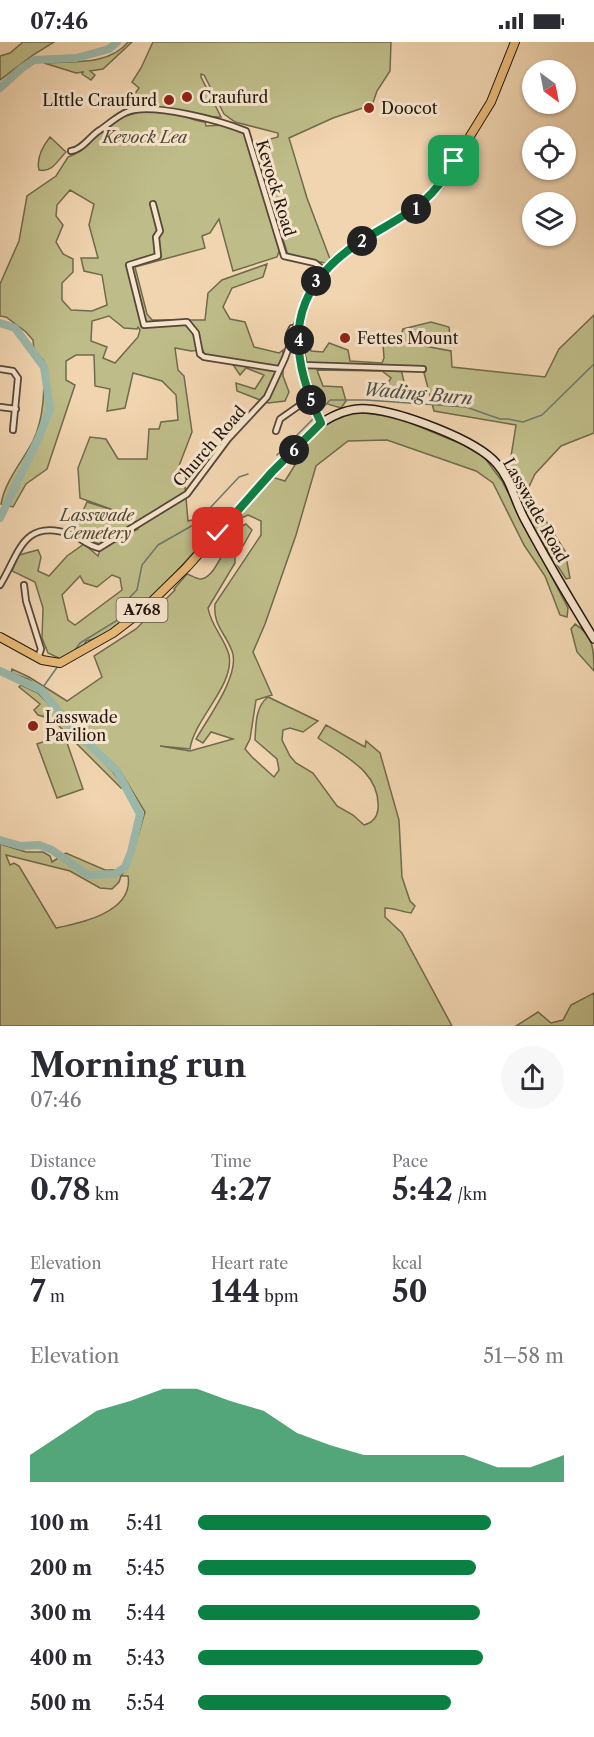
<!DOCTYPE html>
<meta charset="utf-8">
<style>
:root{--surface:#fff;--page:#f7f7f7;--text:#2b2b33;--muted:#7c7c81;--accent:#0b8043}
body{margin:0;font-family:"Libre Caslon Text",serif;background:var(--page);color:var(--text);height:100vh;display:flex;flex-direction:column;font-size:22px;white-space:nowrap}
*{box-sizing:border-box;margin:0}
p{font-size:20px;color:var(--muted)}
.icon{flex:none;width:33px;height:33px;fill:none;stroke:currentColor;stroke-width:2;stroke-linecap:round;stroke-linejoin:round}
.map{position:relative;height:984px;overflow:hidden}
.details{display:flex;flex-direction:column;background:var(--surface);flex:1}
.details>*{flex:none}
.needle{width:39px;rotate:148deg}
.buttons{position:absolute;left:522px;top:18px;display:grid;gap:12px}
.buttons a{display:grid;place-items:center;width:54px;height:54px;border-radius:50%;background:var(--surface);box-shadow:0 2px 4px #0004;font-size:30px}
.pin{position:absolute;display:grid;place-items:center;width:51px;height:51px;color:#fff;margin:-26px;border-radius:12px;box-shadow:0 3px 9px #0006}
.km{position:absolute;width:30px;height:30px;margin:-15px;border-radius:50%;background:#222;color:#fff;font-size:16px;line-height:30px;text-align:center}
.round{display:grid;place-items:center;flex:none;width:63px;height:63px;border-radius:32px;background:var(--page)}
.head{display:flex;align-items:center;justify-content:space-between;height:102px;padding:0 30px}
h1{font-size:33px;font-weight:700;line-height:45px}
.figures{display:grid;grid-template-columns:repeat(3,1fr);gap:9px;height:102px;padding:6px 30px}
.figures div{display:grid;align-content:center}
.figures b{font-size:30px;font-weight:700}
.figures small{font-size:16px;font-weight:400}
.figures p{font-size:16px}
.chart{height:168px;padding:12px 30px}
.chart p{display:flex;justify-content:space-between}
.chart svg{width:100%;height:108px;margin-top:6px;fill:var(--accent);opacity:.7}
ul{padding:0 30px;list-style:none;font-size:20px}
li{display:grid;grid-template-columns:96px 72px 1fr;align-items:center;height:45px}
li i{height:15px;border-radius:8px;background:var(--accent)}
.status{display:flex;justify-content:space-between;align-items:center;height:42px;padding:0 30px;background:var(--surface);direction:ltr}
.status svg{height:16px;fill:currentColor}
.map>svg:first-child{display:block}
.green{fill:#bebc88;stroke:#706a4c;stroke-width:1.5;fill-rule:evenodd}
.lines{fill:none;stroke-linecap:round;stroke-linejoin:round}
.stream{stroke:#6b796d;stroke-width:1.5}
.river{stroke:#9bb9ab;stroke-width:8}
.street-casing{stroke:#564738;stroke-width:8}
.secondary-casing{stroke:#221810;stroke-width:10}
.primary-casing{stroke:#221810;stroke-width:10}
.street{stroke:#f6e4cc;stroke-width:4.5}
.secondary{stroke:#f6e4cc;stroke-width:7}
.primary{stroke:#e8ba78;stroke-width:8}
.route-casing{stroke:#fff;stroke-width:12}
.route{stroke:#0b8043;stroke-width:8}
.poi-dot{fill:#8f2418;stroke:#f6e4cc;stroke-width:2}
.labels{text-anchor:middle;stroke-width:6;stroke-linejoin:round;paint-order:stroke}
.shield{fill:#f6e4cc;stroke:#625548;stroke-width:1.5}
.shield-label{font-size:15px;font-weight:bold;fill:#221810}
.poi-label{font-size:16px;fill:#221810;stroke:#f6e4cc;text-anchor:start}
.park-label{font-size:16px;font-style:italic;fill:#514934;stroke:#f6e4cc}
.street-label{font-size:16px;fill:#221810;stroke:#f6e4cc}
.water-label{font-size:18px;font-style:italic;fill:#4c5046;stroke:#f6e4cc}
</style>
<div class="status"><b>07:46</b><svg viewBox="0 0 49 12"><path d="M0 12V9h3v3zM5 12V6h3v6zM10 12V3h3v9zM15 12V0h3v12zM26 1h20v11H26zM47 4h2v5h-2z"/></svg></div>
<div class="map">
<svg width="594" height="984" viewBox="0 0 594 984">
<rect width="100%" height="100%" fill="#f1d5b0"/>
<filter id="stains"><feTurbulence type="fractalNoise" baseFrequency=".00333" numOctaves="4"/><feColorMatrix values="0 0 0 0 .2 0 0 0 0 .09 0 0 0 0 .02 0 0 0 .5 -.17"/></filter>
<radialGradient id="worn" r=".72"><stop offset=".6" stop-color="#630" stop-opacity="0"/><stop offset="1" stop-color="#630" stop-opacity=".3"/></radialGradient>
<path class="green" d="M23,0H54L33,13L0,38V14L10,11Z
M128,0H132L103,27L90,29L95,33L91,38L82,32L83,30L76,31L44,21C71,19 109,24 128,0Z
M153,0H391L390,29L377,49L370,69L368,68L366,65L333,76L289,96L307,156L330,217L325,221L288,213L252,102L278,95V91L235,80L224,72L204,33L201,32V35L221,75H211L187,71L173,67H128L125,65L139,46L132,40L141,26Z
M146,68C154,72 158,70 166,70C180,70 191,79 205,80L206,84L224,83L244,91L280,207L277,215L233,229L219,177L210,191L202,194L205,206L135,225L147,272L152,278H205L208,251L222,238L267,222L263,235L232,246L223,265L230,277L245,280L254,305L279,311L283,308V334L289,350L285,359L268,361L237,349L236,341L255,347L264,333L246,326L240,333L232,321L205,315L203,308L191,309L175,306L178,328L184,334L192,390L174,437L185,444L188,479L214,473L221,480C189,514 131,589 86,599L83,606L63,618L48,611L42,596L43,566L35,540L12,529L19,513L38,508L41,515L38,529L49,534L67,514L84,502L98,514L100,508L138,487L134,479L135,482L99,502L73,491L87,460L119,470L80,456L78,426L90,395L106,397L118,417H147L149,387H159L161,380L178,378L176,353L162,339L133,331L125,366L107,369L110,347L95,344L94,313H76L66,319V338L75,343L47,427L26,442L13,465L1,462C5,439 22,420 33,399C45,374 44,346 44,319L34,308L33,298L26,290L6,275L0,274V242L19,199L27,154L56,134L68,115L75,112L94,94L119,76ZM70,148L94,162L89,183L98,216H81L84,229L102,233L107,263L92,269L71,268L62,258V241L73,230V217L63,212L56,200L63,183L56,174L57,163ZM109,274L124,286L137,287L138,285L140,288L138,295L115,321L103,316L107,305L91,299L92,279ZM112,533L120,536L122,548L75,583L68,578L62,553L80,534L84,541L97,545Z
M50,95L66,110C58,118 52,131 39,128C36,116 43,104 50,95Z
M594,273V391L561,404L535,432L527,449L565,509L570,536L566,537L528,478L509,427L516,383L434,369L423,327H401L404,340L409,347L400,355L384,348L391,336L382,329L317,328L323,344L342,345L346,359L341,366L317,359L307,329L303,290L307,288L311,309L323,310L329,301L348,308L350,319L382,321L384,316L383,302H398L403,287L431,280L449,285L450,295L417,292L413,302L451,309L452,325L545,335L559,307Z
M364,371L396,375L464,403L484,415L502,439L568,566L567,575L560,573L545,534L524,503L493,441L476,429L387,398L348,399L316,424L296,493L265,582L253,610L272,653L256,658L250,697L245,707L252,715L274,735L279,728L277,717L255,698C256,683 255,665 268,655L318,679L303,690L290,686L283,688L282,698L290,714L296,721L313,731L337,764L353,773L364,783C372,781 377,776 378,767C381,730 344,714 318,696L326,683L365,705L366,699L380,711L399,778L402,835L410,859L415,864L411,871C402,870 395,866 385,866V875L402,891L452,984H0V802L26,810H43L50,814L52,820L66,811L105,828H114L121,834C134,815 138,792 145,770L119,727L75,685L47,651L28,637L11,631L12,627L29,635L67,659L102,635L94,614L136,587L175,548L174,547L187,532C191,533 196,537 201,537C219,535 227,489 246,482L252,488L243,504L240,505L235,512V521L208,566C211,584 225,597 229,613C235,643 194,677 190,707L160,704L190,709L233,697L211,690L203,701L196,697C208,676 241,632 232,609C225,590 213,584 215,562L261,493V479L248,473L237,478L272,435L285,439L316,389L343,372ZM6,813L70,829L100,846L112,847L119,840L121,834H128C134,870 81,881 56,886L19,824L14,821L10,823Z
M575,582C594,594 594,609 594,629L577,610L571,587Z
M21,643L38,651L113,730L124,746H121L52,677L38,673L34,668L40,662L19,645Z
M64,692L83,747L57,756L37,702Z
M594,951V984H516L538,970L551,981L563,978L571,963Z"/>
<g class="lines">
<path class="stream" d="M319,370L330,358H366L466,365L500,377H508L523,380L542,373L594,322
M277,413L316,374
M75,608L80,601L116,579L132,566L130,555L137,548L142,523L158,503L195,482L239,435L248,432
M41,648L58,624"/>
<path class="river" d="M0,46L22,26L34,18L76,16L109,7L117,0
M0,281L15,286L44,325L50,367L39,395L0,476
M0,629L41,648L71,685L117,729L140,772L131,810L125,825L115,832L88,833L52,808L39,803L21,804L0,798"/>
<g class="street-casing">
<path id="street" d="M71,109C82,108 90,94 100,88C109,82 117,74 127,70C152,60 221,79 246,89L284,214L315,221L325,229
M153,162L160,189L156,195L158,214L129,223L144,283L187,280L196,291L200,312L204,315L279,327
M302,323L423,327
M0,327L13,329L18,336L13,388
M0,365L16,367
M276,389L280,377L310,356
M0,543C19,513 22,476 70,492C80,495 88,504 99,506L187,452L228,397L267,355L285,316L289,305V292L292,286H297
M24,543L26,559L41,607L38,616"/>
</g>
<g class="secondary-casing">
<path id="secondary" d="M321,381C335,372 351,365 368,367C400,370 476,397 497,422C511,438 515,460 525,478C547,519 570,558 594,597"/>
</g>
<g class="primary-casing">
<path id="primary" d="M0,595L42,618L60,621L113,591L143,568L187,525L272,430L321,381L304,335L297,286L311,246L335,218L362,199L421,162L440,143L491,60L515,0"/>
</g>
<use href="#street" class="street"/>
<use href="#secondary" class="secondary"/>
<use href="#primary" class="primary"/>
</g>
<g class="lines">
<g class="route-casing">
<path id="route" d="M218,491L272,430L321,381C285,305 287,246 363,198C403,173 431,164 454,119"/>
</g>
<use href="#route" class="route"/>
</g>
<g class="poi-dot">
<circle cx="187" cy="55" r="6"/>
<circle cx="169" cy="58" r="6"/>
<circle cx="369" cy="66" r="6"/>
<circle cx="345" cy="296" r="6"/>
<circle cx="33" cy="684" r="6"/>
</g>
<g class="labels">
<rect class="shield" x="116.5" y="556" width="51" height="24" rx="4.5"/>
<g class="shield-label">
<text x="142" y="573">A768</text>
</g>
<g class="poi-label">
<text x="199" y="61">Craufurd</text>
<text x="157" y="64" text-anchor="end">LIttle Craufurd</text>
<text x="381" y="72">Doocot</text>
<text x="357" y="302">Fettes Mount</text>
<text x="45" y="681">Lasswade<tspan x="45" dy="18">Pavilion</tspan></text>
</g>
<g class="park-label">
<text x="145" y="101">Kevock Lea</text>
<text x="97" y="479">Lasswade<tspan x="97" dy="18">Cemetery</tspan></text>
</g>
<g class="street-label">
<text transform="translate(276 146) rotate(73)" y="6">Kevock Road</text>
<text transform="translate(209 404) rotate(-49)" y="6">Church Road</text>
<text transform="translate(536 468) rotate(61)" y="6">Lasswade Road</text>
</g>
<g class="water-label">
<text transform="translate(418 352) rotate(5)" y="6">Wading Burn</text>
</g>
</g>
<rect width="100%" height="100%" filter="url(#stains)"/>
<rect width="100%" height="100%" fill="url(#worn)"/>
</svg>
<div class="buttons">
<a><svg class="needle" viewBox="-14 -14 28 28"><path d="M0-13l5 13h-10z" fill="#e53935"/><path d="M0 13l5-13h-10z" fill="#7c7c81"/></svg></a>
<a><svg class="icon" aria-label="locate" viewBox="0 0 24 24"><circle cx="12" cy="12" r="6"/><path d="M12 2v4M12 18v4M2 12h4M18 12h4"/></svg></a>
<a><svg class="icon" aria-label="layers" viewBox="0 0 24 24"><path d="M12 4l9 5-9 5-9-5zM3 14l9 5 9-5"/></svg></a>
</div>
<div class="pin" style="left:454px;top:119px;background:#1e9e55"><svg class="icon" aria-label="arrive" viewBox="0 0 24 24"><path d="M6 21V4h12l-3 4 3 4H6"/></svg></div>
<div class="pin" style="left:218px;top:491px;background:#d93025"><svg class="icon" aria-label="check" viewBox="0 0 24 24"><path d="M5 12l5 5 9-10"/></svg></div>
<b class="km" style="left:416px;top:167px">1</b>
<b class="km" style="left:362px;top:199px">2</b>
<b class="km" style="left:316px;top:239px">3</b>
<b class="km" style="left:299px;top:298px">4</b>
<b class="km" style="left:311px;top:358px">5</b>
<b class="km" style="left:294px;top:408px">6</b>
</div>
<section class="details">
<div class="head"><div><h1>Morning run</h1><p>07:46</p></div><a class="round"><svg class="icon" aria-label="share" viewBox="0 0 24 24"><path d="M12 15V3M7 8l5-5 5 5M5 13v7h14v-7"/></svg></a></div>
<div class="figures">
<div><p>Distance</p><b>0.78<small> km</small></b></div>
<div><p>Time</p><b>4:27</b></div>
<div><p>Pace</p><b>5:42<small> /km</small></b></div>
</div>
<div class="figures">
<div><p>Elevation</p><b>7<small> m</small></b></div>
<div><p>Heart rate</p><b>144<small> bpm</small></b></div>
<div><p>kcal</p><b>50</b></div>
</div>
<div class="chart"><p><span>Elevation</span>51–58 m</p>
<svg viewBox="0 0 160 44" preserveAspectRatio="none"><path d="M0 44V33L10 24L20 15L30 11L40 6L50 6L60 11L70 15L80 24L90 29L100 33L110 33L120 33L130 33L140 38L150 38L160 33V44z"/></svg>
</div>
<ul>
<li><b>100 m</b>5:41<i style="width:80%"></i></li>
<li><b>200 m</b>5:45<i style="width:76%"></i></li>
<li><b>300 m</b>5:44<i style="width:77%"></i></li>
<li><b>400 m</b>5:43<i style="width:78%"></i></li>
<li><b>500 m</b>5:54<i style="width:69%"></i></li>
</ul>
</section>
